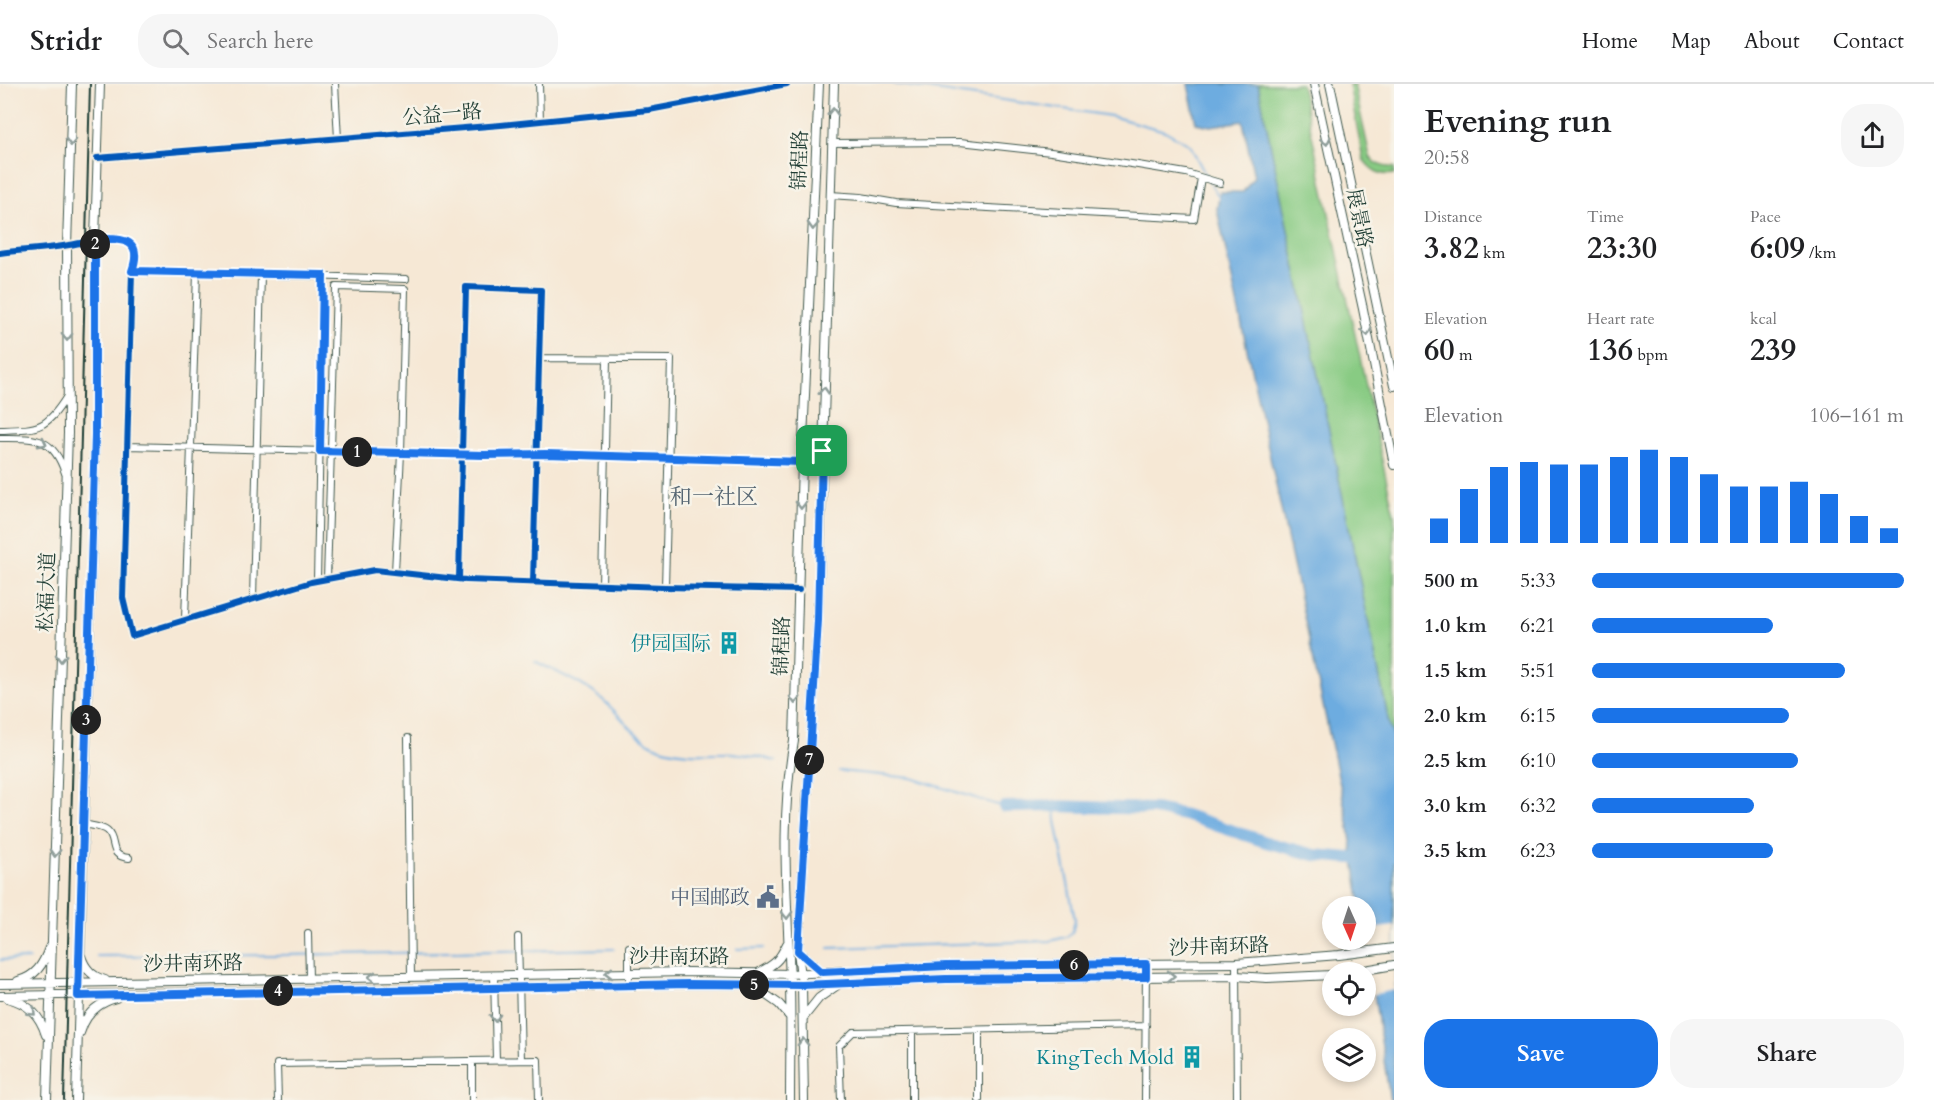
<!DOCTYPE html>
<meta charset="utf-8">
<style>
:root{--surface:#fff;--page:#f6f6f6;--text:#202124;--muted:#757577;--line:#e0e0e0;--accent:#1a73e8}
body{margin:0;font-family:Cardo,"Noto Serif SC",serif;background:var(--page);color:var(--text);height:100vh;display:flex;flex-direction:column;font-size:22px;white-space:nowrap}
*{box-sizing:border-box;margin:0}
p{font-size:20px;color:var(--muted)}
.icon{flex:none;width:33px;height:33px;fill:none;stroke:currentColor;stroke-width:2;stroke-linecap:round;stroke-linejoin:round}
.map{position:relative;flex:1;overflow:hidden}
.details{display:flex;flex-direction:column;background:var(--surface);width:540px}
.details>*{flex:none}
.needle{width:39px;rotate:177deg}
.tools{position:absolute;left:1322px;top:812px;display:grid;gap:12px}
.tools a{display:grid;place-items:center;width:54px;height:54px;border-radius:50%;background:var(--surface);box-shadow:0 3px 9px #0003;font-size:30px}
.pin{position:absolute;display:grid;place-items:center;width:51px;height:51px;color:#fff;margin:-26px;border-radius:12px;box-shadow:0 3px 9px #0006}
.km{position:absolute;width:30px;height:30px;margin:-15px;border-radius:50%;background:#222;color:#fff;font-size:16px;line-height:30px;text-align:center}
.round{display:grid;place-items:center;flex:none;width:63px;height:63px;border-radius:24px;background:var(--page)}
.head{display:flex;align-items:center;justify-content:space-between;height:102px;padding:0 30px}
h1{font-size:33px;font-weight:700;line-height:45px}
.figures{display:grid;grid-template-columns:repeat(3,1fr);gap:9px;height:102px;padding:6px 30px}
.figures div{display:grid;align-content:center}
.figures b{font-size:30px;font-weight:700}
.figures small{font-size:16px;font-weight:400}
.figures p{font-size:16px}
.chart{height:168px;padding:12px 30px}
.chart p{display:flex;justify-content:space-between}
.chart svg{width:100%;height:108px;margin-top:6px;stroke:var(--accent);stroke-width:6}
.primary-button{display:flex;gap:12px;margin-top:auto;padding:12px 30px}
.primary-button a{flex:1;height:69px;border-radius:24px;background:var(--accent);color:#fff;font-size:24px;font-weight:700;line-height:69px;text-align:center}
.primary-button a+a{background:var(--page);color:var(--text)}
ul{padding:0 30px;list-style:none;font-size:20px}
li{display:grid;grid-template-columns:96px 72px 1fr;align-items:center;height:45px}
li i{height:15px;border-radius:8px;background:var(--accent)}
header{display:flex;align-items:center;gap:36px;box-sizing:border-box;height:84px;padding:0 30px;background:var(--surface);border-bottom:2px solid var(--line)}
header strong{font-size:28px}
nav{display:flex;gap:33px;margin-inline-start:auto;font-size:21px}
.search{width:420px;height:54px;background:var(--page);display:flex;align-items:center;gap:15px;box-sizing:border-box;padding:0 21px;border-radius:24px;color:var(--muted);font-size:22px}
main{display:flex;flex:1;min-height:0}
.map>svg:first-child{display:block}
.green{fill:#88cb83;stroke:#54845c;stroke-width:1.5}
.water{fill:#6dace0;stroke:#46748a;stroke-width:1.5}
.pier{fill:#f6e8d5}
.lines{fill:none;stroke-linecap:round;stroke-linejoin:round}
.stream{stroke:#6dace0;stroke-width:2}
.river{stroke:#6dace0;stroke-width:12}
.minor-casing{stroke:#3f574c;stroke-width:8}
.major-casing{stroke:#3f574c;stroke-width:10}
.minor{stroke:#fff;stroke-width:6}
.major{stroke:#fff;stroke-width:8}
.rail{stroke:#1f3d34;stroke-width:2}
.cycleway-casing{stroke:#f7f3e8;stroke-width:10}
.cycleway{stroke:#0057b8;stroke-width:6}
.oneway{stroke:#8f9e9a}
.route-casing{stroke:#fff;stroke-width:12}
.route{stroke:#1a73e8;stroke-width:8}
.labels{text-anchor:middle;stroke-width:5;stroke-linejoin:round;paint-order:stroke}
.street-label{font-size:20px;fill:#1f3d34;stroke:#f7f3e8}
.culture-label{font-size:20px;fill:#0d838f;stroke:#f7f3e8;text-anchor:end}
.service-label{font-size:20px;fill:#4e5e75;stroke:#f7f3e8;text-anchor:end}
.quarter-label{font-size:22px;fill:#566672;stroke:#f7f3e8}
</style>
<header>
<strong>Stridr</strong>
<div class="search"><svg class="icon" aria-label="search" viewBox="0 0 24 24"><circle cx="10" cy="10" r="6"/><path d="M15 15l6 6"/></svg>Search here</div>
<nav><a>Home</a><a>Map</a><a>About</a><a>Contact</a></nav>
</header>
<main>
<div class="map">
<svg width="1394" height="1016" viewBox="0 0 1394 1016">
<rect width="100%" height="100%" fill="#f7f3e8"/>
<filter id="ink" filterUnits="userSpaceOnUse"><feTurbulence type="fractalNoise" baseFrequency=".0167" numOctaves="2"/><feDisplacementMap in="SourceGraphic" scale="12" xChannelSelector="R" yChannelSelector="G"/><feConvolveMatrix kernelMatrix="1 2 1 2 8 2 1 2 1" color-interpolation-filters="sRGB"/></filter>
<filter id="wash" filterUnits="userSpaceOnUse"><feTurbulence type="fractalNoise" baseFrequency=".008" numOctaves="4" result="noise"/><feDisplacementMap in="SourceGraphic" scale="24" xChannelSelector="R" yChannelSelector="G"/><feGaussianBlur stdDeviation="1.35" result="paint"/><feColorMatrix in="noise" values="0 0 0 0 0 0 0 0 0 0 0 0 0 0 0 0 0 1.4 0 .05"/><feComposite in="paint" operator="in"/></filter>
<g filter="url(#wash)">
<rect width="100%" height="100%" fill="#f6e8d5"/>
<path class="green" d="M1258,0H1301L1394,431V653L1390,644Z
M1349,0H1354L1370,73C1376,81 1384,84 1394,83V90C1380,92 1372,87 1363,75Z"/>
<path class="water" d="M1188,0H1258L1390,644L1394,653V1016H1390L1365,850V822H1361L1348,738L1217,125L1220,108H1243L1254,93L1243,37L1211,42L1196,39Z"/>
<path class="pier" d="M1394,842V906L1371,911L1363,855H1365V846Z"/>
<g class="lines">
<path class="stream" d="M894,0L1111,32L1165,47L1190,61L1206,92
M1209,97L1220,115
M535,577C557,589 584,599 603,616C622,632 633,653 658,663C681,671 703,669 726,669C743,669 760,673 776,677
M839,687L912,694L1004,723
M829,864L1050,857L1066,853L1072,849L1075,836L1056,737L1055,722
M737,865L764,864
M97,872L287,871L614,865
M0,876L29,875"/>
<path class="river" d="M1004,723L1055,722L1154,725L1185,731L1269,759L1314,771L1349,774L1394,772"/>
</g>
</g>
<g filter="url(#ink)">
<g class="lines">
<g class="minor-casing">
<path id="minor" d="M335,0L338,55
M539,0L540,38
M832,59L960,58L1051,68L1138,81L1186,89L1220,99
M97,74L501,41L649,26L787,0
M830,111L861,113L896,119L1194,135L1201,94
M0,169C23,166 47,165 69,161C95,157 148,139 132,187L123,514L132,552L311,498L375,486L466,496L665,503L799,506
M132,187L406,195
M539,274L671,275L665,503
M0,346C38,345 46,346 67,312
M0,354C35,354 53,352 65,389
M127,362L484,371L546,370L802,378
M327,495L336,203L405,205L401,369L395,488
M459,495L466,203L541,206L533,498
M317,497L323,191
M602,501L607,275
M253,515L261,190
M185,535L197,189
M408,654L411,892
M83,740C91,742 101,742 107,747C118,757 107,772 129,774
M308,849L309,894
M518,853L521,976
M629,863V901
M1236,879L1237,1016
M494,891L496,976
M979,946V1016
M472,977V1016
M278,1016L277,980L538,976L539,1016
M841,1016L839,962L853,948L1146,942
M912,1016V947
M1145,1016L1146,880"/>
</g>
<g class="major-casing">
<path id="major" d="M1314,0L1363,225L1394,381
M1330,0L1394,302
M803,367H822
M798,867L822,888
M81,872C85,885 93,893 105,896
M1353,888L1394,881
M758,889C775,880 779,877 787,860
M18,897C36,892 43,881 49,864
M0,900L689,888L790,890L946,882L1236,879L1339,871L1394,864
M752,901L779,920L790,933
M0,912L689,900L802,901L946,895L1236,892L1267,894L1332,891
M7,914C28,919 40,931 46,951
M803,934L819,914L839,900
M80,949C85,931 98,919 116,914
M47,1016L68,349L67,162L72,0
M76,1016L95,350V155L100,0
M790,1016C790,978 791,939 790,901C788,820 779,738 794,657L802,378L819,0
M804,1016L802,901L798,867L818,536L834,0"/>
</g>
<use href="#minor" class="minor"/>
<use href="#major" class="major"/>
<path class="rail" d="M64,1016L90,0"/>
<g class="cycleway-casing">
<path id="cycleway" d="M97,74L501,41L649,26L787,0
M0,169C23,166 47,165 69,161C95,157 148,139 132,187L123,514L132,552L311,498L375,486L466,496L665,503L799,506
M459,495L466,203L541,206L533,498"/>
</g>
<use href="#cycleway" class="cycleway"/>
</g>
<defs><path id="oneway-chevron" d="M-2-3.5L2.5 0L-2 3.5" fill="none" stroke-width="1.6" stroke-linecap="round" stroke-linejoin="round" transform="scale(1.5)"/></defs>
<g class="oneway">
<use href="#oneway-chevron" transform="translate(833 28) rotate(-88)"/>
<use href="#oneway-chevron" transform="translate(1326 57) rotate(78)"/>
<use href="#oneway-chevron" transform="translate(71 58) rotate(92)"/>
<use href="#oneway-chevron" transform="translate(813 142) rotate(92)"/>
<use href="#oneway-chevron" transform="translate(1367 248) rotate(79)"/>
<use href="#oneway-chevron" transform="translate(67 253) rotate(90)"/>
<use href="#oneway-chevron" transform="translate(824 307) rotate(-88)"/>
<use href="#oneway-chevron" transform="translate(43 359) rotate(28)"/>
<use href="#oneway-chevron" transform="translate(801 421) rotate(91)"/>
<use href="#oneway-chevron" transform="translate(61 574) rotate(92)"/>
<use href="#oneway-chevron" transform="translate(795 616) rotate(92)"/>
<use href="#oneway-chevron" transform="translate(55 769) rotate(92)"/>
<use href="#oneway-chevron" transform="translate(787 831) rotate(89)"/>
<use href="#oneway-chevron" transform="translate(609 889) rotate(179)"/>
<use href="#oneway-chevron" transform="translate(1171 892) rotate(-1)"/>
<use href="#oneway-chevron" transform="translate(372 893) rotate(179)"/>
<use href="#oneway-chevron" transform="translate(32 928) rotate(44)"/>
<use href="#oneway-chevron" transform="translate(495 934) rotate(88)"/>
<use href="#oneway-chevron" transform="translate(803 958) rotate(-91)"/>
</g>
</g>
<g class="lines" filter="url(#ink)">
<g class="route-casing">
<path id="route" d="M95,155C121,155 144,153 132,187L323,191L320,367L484,371L546,370L802,378L803,367H822L818,536L798,867L822,888L946,882L1146,880V893L946,895L802,901L689,900L78,912L95,350Z"/>
</g>
<use href="#route" class="route"/>
</g>
<defs>
<g id="building-bare" transform="scale(1.8)"><path d="M-4-6H4V6H1V3H-1V6H-4ZM-2.5-4.3h1.7v1.8h-1.7ZM.8-4.3h1.7v1.8H.8ZM-2.5-1h1.7V.8h-1.7ZM.8-1h1.7V.8H.8Z" fill="#0f9aa8" stroke="#f7f3e8" stroke-width="2.5" paint-order="stroke"/></g>
<g id="civic-bare" transform="scale(1.8)"><path d="M-.6-6.5H3V-4.5H.6V-3L4-1V1h2V6H-6V1h2V-1L-.6-3ZM-1.2 2.5V6h2.4V2.5Z" fill="#5c6f8a" stroke="#f7f3e8" stroke-width="2.5" paint-order="stroke"/></g>
</defs>
<g fill-rule="evenodd">
<use href="#building-bare" x="729" y="559"/>
<use href="#civic-bare" x="768" y="813"/>
<use href="#building-bare" x="1192" y="973"/>
</g>
<g class="labels">
<g class="street-label">
<text transform="translate(442 30) rotate(-5)" y="7">公益一路</text>
<text transform="translate(799 76) rotate(-88)" y="7">锦程路</text>
<text transform="translate(1360 134) rotate(78)" y="7">展景路</text>
<text transform="translate(46 508) rotate(-88)" y="7">松福大道</text>
<text transform="translate(781 562) rotate(-88)" y="7">锦程路</text>
<text transform="translate(1219 862) rotate(-2)" y="7">沙井南环路</text>
<text x="679" y="879">沙井南环路</text>
<text transform="translate(193 879) rotate(-1)" y="7">沙井南环路</text>
</g>
<g class="culture-label">
<text x="711" y="566">伊园国际</text>
<text x="1174" y="980">KingTech Mold</text>
</g>
<g class="service-label">
<text x="750" y="820">中国邮政</text>
</g>
<g class="quarter-label">
<text x="714" y="420">和一社区</text>
</g>
</g>
</svg>
<div class="tools">
<a><svg class="needle" viewBox="-14 -14 28 28"><path d="M0-13l5 13h-10z" fill="#e53935"/><path d="M0 13l5-13h-10z" fill="#757577"/></svg></a>
<a><svg class="icon" aria-label="locate" viewBox="0 0 24 24"><circle cx="12" cy="12" r="6"/><path d="M12 2v4M12 18v4M2 12h4M18 12h4"/></svg></a>
<a><svg class="icon" aria-label="layers" viewBox="0 0 24 24"><path d="M12 4l9 5-9 5-9-5zM3 14l9 5 9-5"/></svg></a>
</div>
<div class="pin" style="left:822px;top:367px;background:#1e9e55"><svg class="icon" aria-label="arrive" viewBox="0 0 24 24"><path d="M6 21V4h12l-3 4 3 4H6"/></svg></div>
<b class="km" style="left:357px;top:368px">1</b>
<b class="km" style="left:95px;top:160px">2</b>
<b class="km" style="left:86px;top:636px">3</b>
<b class="km" style="left:278px;top:907px">4</b>
<b class="km" style="left:754px;top:901px">5</b>
<b class="km" style="left:1074px;top:881px">6</b>
<b class="km" style="left:809px;top:676px">7</b>
</div>
<section class="details">
<div class="head"><div><h1>Evening run</h1><p>20:58</p></div><a class="round"><svg class="icon" aria-label="share" viewBox="0 0 24 24"><path d="M12 15V3M7 8l5-5 5 5M5 13v7h14v-7"/></svg></a></div>
<div class="figures">
<div><p>Distance</p><b>3.82<small> km</small></b></div>
<div><p>Time</p><b>23:30</b></div>
<div><p>Pace</p><b>6:09<small> /km</small></b></div>
</div>
<div class="figures">
<div><p>Elevation</p><b>60<small> m</small></b></div>
<div><p>Heart rate</p><b>136<small> bpm</small></b></div>
<div><p>kcal</p><b>239</b></div>
</div>
<div class="chart"><p><span>Elevation</span>106–161 m</p>
<svg viewBox="0 0 160 44" preserveAspectRatio="none"><path d="M5 44V34M15 44V22M25 44V13M35 44V11M45 44V12M55 44V12M65 44V9M75 44V6M85 44V9M95 44V16M105 44V21M115 44V21M125 44V19M135 44V24M145 44V33M155 44V38"/></svg>
</div>
<ul>
<li><b>500 m</b>5:33<i style="width:100%"></i></li>
<li><b>1.0 km</b>6:21<i style="width:58%"></i></li>
<li><b>1.5 km</b>5:51<i style="width:81%"></i></li>
<li><b>2.0 km</b>6:15<i style="width:63%"></i></li>
<li><b>2.5 km</b>6:10<i style="width:66%"></i></li>
<li><b>3.0 km</b>6:32<i style="width:52%"></i></li>
<li><b>3.5 km</b>6:23<i style="width:58%"></i></li>
</ul>
<div class="primary-button"><a>Save</a><a>Share</a></div>
</section>
</main>
